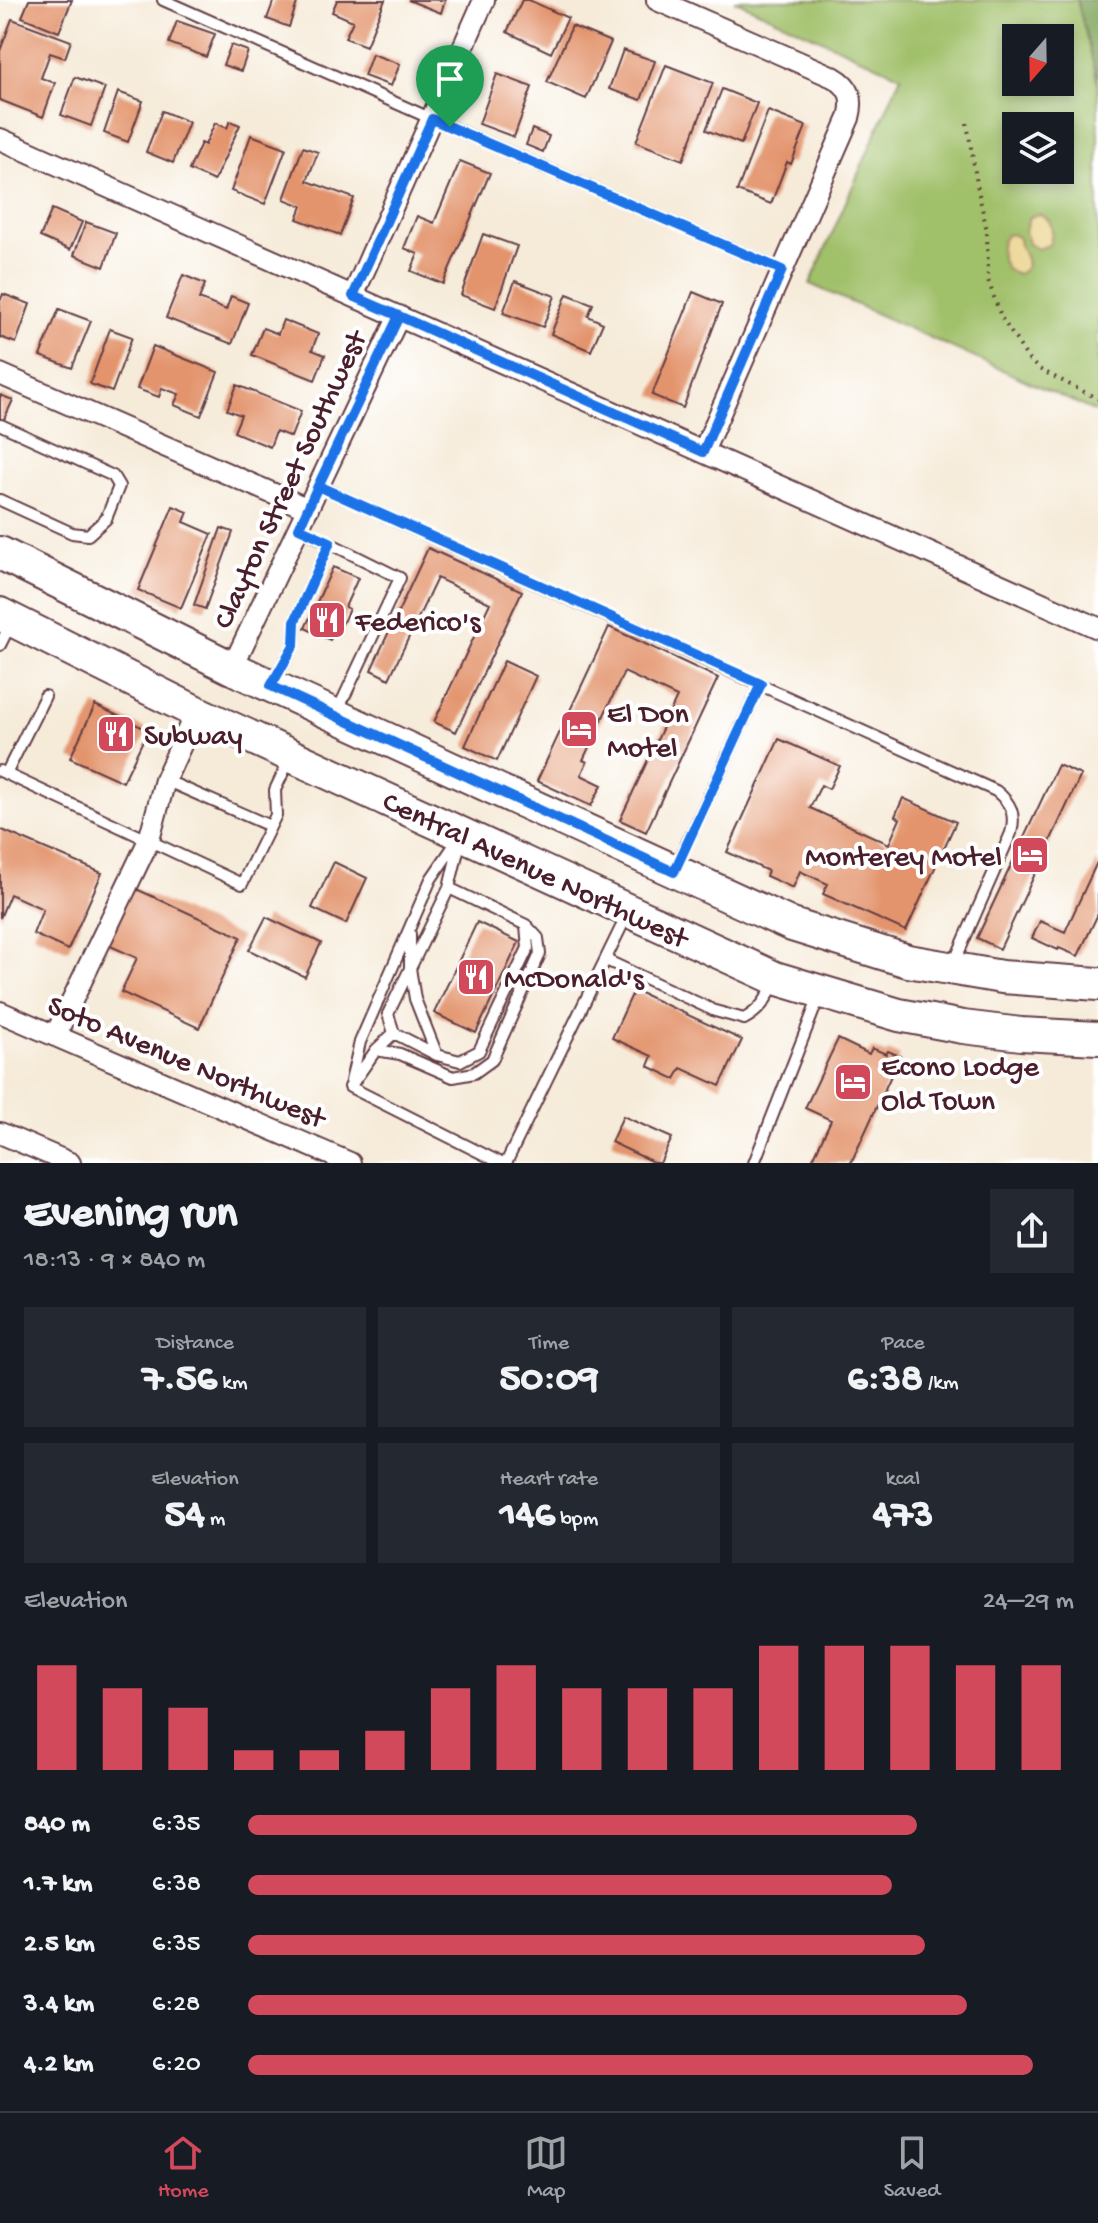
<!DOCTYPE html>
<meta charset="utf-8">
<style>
:root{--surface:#171b24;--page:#242831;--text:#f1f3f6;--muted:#9ea1a6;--line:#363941;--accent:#d1495b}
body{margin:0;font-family:"Gochi Hand",sans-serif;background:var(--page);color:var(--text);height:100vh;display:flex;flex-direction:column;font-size:30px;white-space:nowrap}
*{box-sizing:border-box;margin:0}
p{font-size:26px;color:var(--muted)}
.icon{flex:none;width:44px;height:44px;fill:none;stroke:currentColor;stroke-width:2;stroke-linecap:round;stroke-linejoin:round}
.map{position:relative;height:1163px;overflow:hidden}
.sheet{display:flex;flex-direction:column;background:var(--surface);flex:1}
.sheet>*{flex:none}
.needle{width:52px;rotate:200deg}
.buttons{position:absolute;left:1002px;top:24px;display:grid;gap:16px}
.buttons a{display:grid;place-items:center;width:72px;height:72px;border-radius:0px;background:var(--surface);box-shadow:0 4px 12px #0003;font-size:40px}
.pin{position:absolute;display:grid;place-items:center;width:68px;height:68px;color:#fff;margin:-82px -34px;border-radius:50% 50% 50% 0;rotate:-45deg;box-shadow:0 0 8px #0007}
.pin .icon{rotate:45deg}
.round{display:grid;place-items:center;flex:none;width:84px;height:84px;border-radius:0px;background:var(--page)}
.summary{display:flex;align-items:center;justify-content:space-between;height:136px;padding:0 24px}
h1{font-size:44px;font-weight:700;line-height:60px}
.figures{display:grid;grid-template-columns:repeat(3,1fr);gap:12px;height:136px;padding:8px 24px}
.figures div{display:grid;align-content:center;border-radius:0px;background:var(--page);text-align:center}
.figures b{font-size:40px;font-weight:700}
.figures small{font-size:22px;font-weight:400}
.figures p{font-size:22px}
.chart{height:224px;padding:16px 24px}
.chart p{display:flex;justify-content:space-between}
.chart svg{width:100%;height:144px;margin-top:8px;stroke:var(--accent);stroke-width:6}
ul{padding:0 24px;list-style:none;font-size:26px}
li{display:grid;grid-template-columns:128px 96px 1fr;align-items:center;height:60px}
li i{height:20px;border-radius:10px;background:var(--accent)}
.tab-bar{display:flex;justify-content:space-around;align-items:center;height:112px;border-top:2px solid var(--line);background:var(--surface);font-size:22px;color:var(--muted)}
.tab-bar a{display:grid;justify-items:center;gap:4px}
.tab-bar .selected{color:var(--accent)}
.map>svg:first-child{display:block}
.green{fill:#a0c069;stroke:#75704a;stroke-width:2;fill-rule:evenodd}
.forest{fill:#80a65d;stroke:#656244;stroke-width:2}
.sand{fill:#eeda9e;stroke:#9c7c64;stroke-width:2}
.building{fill:#e3946d}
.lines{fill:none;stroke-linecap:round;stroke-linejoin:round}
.service-casing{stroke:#643e45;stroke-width:14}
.minor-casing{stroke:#643e45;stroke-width:24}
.primary-casing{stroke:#643e45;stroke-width:36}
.path{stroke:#643e45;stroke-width:4;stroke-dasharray:2 6;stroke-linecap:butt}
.service{stroke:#fff;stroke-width:10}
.minor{stroke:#fff;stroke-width:20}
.primary{stroke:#fff;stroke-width:32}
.route-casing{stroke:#fff;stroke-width:16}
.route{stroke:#1a73e8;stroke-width:10}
.labels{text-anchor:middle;stroke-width:8;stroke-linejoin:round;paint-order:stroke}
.street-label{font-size:30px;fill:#4a1f2b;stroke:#fff}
.poi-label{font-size:30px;fill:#4a1f2b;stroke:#fff;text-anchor:start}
</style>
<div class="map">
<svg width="1098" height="1163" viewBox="0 0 1098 1163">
<rect width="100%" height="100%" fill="#fff"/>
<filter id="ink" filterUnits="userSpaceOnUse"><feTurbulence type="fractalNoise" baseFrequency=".0125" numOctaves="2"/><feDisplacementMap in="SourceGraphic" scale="16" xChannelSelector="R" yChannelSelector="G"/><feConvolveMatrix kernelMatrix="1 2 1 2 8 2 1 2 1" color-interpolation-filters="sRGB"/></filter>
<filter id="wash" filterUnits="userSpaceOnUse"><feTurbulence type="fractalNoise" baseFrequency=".006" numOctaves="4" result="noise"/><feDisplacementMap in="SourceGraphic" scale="32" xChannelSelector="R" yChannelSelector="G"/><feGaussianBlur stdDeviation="1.8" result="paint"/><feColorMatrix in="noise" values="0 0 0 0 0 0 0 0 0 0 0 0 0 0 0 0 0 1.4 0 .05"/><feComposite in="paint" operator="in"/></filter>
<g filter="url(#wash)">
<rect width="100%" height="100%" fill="#f6ebd9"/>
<path class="green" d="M734,0H1098V413L810,284L901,76ZM1016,38H1060V82H1016ZM1016,126H1060V170H1016Z"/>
<path class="forest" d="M1077,0H1098V82Z"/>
<path class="sand" d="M1038,214C1054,219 1054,231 1049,245L1038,249L1028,244L1025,231L1029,217Z
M1012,234L1019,238C1019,250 1029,257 1026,268L1018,274L1008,270C999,259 998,246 1006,235Z"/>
<g id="blocks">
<path class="building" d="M29,0H72L59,32L22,17Z
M274,0H288L297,3L289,27L267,19Z
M337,0H385L366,46L345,38L353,21L332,12Z
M408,0H445L441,13Z
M522,0H529L568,18L551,53L507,32Z
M12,19L71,41L65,58L50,53L41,78L55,83L43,117L0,100V51Z
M177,21L215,34L206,57L169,43Z
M572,26L611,42L586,99L547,82Z
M231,45L248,51L241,71L223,65Z
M623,50L655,61L641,100L609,89Z
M372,54L400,64L391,86L364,76Z
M666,65L713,83L683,160L636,142Z
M497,74L532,87L514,137L479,124Z
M75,77L105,88L91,126L61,115Z
M722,89L757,103L741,144L706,130Z
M118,92L143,101L128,142L104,133Z
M162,111L189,122L173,163L146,152Z
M768,111L806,126L791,164L787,162L771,204L737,191Z
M230,121L240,125L214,181L189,170L201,143L205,145L215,123L227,128Z
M532,129L549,136L543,152L526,145Z
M251,135L286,148L265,204L231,191Z
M303,147L318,152L307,181L354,198L340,235L297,219L302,206L284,199Z
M460,161L490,173L443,284L411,271L418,254L404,248L417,216L434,223Z
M52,209L82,222L70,250L40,237Z
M86,222L116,233L104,267L74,255Z
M483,234L517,246L495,308L461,295Z
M183,275L205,284L199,299L226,310L231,296L248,303L232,344L166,318Z
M515,281L555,296L543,327L503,313Z
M693,292L722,304L683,408L652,395Z
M3,294L30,304L16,343L0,337V301Z
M567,294L593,304L588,316L603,323L591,351L551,334Z
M59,309L91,321L72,368L40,356Z
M283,320L318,334L312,350L325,355L315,380L252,355L263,328L278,334Z
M110,329L132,337L112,392L90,384Z
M153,346L218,372L201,416L174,405L179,394L162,388L159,397L137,389Z
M237,385L301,411L291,437L276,431L270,447L234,432L241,415L227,410Z
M0,395L13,400L0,428Z
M173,506L188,512L184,522L212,534L181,608L138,590Z
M221,528L233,532L205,609L194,605Z
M428,548L522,591L456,732L434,722L490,603L437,578L389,679L371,670Z
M333,567L358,578L345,607L349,609L338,633L335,631L330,640L305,628Z
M609,627L718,678L646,832L620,820L677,697L624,672L583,760L587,762L581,775L602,785L591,806L537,781Z
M504,661L536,676L497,761L465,746Z
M95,705L148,730L123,782L70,758Z
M779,739L840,766L829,789L821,785L810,808L889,844L900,819L895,816L903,798L956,822L906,931L823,894L828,884L800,871L793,888L766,876L768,871L727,852Z
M1058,765L1081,775L1000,949L977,938Z
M0,829L102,873L68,950L33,934L43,909L10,894L0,918Z
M1098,860V914L1078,956L1059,948L1058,950L1032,938L1040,921L1065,932Z
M334,862L367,878L346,924L312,908Z
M132,887L241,937L199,1028L121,992L137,958L106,944Z
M266,917L321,943L305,977L249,950Z
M477,922L519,942L476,1033L434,1013Z
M634,990L742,1040L720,1086L681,1068L675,1079L648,1066L652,1056L612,1038Z
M838,1039L869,1054L872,1048L886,1054L888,1051L900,1056L851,1163H811L831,1120L805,1108Z
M623,1116L672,1138L660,1163H655L611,1142Z"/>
</g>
</g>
<g filter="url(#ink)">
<use href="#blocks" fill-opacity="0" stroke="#643e45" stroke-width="2"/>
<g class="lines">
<g class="service-casing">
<path id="service" d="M163,0L432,119L782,270
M318,486L996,791C1011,803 1016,814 1011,833L954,963
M0,500L72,533L88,535L106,519L119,486L113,476L1,425
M299,528L400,578L338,710
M0,645L10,625
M273,683L294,645L295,621L330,542
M0,771L242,884L276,815L275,790L289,760
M6,774L45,696
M165,780L270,826
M676,867L761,684
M410,934V968L415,999L437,1055
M606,960L715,1011L744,1019C759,1011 767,1000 773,984
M394,1033L388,1014L449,888
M376,1050L394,1033L437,1055L460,1061L479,1051L528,948L526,926
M351,1081L360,1042L431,879L457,841
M350,1087L376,1050L400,1054L453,1077L474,1073L492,1060L540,954L538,938L526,925L449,888L461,838
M350,1087L501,1163
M506,1163L628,913
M754,1163L819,997"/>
</g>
<g class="minor-casing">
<path id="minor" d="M657,0L833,77C851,87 854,99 849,118L703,452
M0,139L1098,628
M353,296L484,0
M0,374L308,509
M232,668L399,316
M0,1012L350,1163
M55,1036L149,840L165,780L196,712
M0,1133L70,1163"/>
</g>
<g class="primary-casing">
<path id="primary" d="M0,553L232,668L792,925L908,961L1002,977L1098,984
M0,614L196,712L775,978L899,1015L963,1027L1021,1034L1098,1038"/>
</g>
<path class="path" d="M967,123L978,190L987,231L988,280L1001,317L1029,360L1039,369L1098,399"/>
<use href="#service" class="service"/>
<use href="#minor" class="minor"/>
<use href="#primary" class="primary"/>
</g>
</g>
<g class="lines" filter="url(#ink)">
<g class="route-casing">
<path id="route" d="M450,127L432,119L353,296L399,316L318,486L299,528L330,542L295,621L294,645L271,686L674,872L761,684L318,486L399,316L703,452L782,270L450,127"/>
</g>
<use href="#route" class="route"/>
</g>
<defs>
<g id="restaurant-square" transform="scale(2)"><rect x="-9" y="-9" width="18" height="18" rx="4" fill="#d1495b" stroke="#fff"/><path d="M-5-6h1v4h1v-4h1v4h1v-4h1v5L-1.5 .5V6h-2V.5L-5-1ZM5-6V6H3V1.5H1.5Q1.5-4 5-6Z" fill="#fff"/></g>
<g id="hotel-square" transform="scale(2)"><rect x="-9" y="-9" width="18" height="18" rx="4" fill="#d1495b" stroke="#fff"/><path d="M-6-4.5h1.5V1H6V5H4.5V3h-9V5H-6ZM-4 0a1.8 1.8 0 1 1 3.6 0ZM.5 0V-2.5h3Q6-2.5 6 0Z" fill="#fff"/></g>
</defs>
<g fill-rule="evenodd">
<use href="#restaurant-square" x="327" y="620"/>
<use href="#hotel-square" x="579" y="729"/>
<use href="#restaurant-square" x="116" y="734"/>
<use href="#hotel-square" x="1030" y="855"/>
<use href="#restaurant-square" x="476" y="977"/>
<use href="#hotel-square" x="853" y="1082"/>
</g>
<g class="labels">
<g class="street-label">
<text transform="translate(288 479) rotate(-65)" y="10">Clayton Street Southwest</text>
<text transform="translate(536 868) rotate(25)" y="10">Central Avenue Northwest</text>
<text transform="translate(187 1060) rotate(23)" y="10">Soto Avenue Northwest</text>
</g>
<g class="poi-label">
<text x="355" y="630">Federico's</text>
<text x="607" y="722">El Don<tspan x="607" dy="34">Motel</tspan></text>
<text x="144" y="744">Subway</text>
<text x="1002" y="865" text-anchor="end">Monterey Motel</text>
<text x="504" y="987">McDonald's</text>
<text x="881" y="1075">Econo Lodge<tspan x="881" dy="34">Old Town</tspan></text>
</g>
</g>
</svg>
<div class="buttons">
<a><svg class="needle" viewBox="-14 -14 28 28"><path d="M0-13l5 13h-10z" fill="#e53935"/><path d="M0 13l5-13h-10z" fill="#9ea1a6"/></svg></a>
<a><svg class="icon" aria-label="layers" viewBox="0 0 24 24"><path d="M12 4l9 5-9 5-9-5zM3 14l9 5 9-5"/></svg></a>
</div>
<div class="pin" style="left:450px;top:127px;background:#1e9e55"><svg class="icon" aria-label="arrive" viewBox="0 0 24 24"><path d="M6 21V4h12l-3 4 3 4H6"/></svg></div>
</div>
<section class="sheet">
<div class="summary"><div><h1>Evening run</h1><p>18:13 · 9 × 840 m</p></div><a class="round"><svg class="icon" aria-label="share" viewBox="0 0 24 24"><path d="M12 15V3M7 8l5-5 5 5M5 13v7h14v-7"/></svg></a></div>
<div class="figures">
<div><p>Distance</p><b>7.56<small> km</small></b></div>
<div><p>Time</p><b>50:09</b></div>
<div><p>Pace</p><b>6:38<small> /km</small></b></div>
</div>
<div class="figures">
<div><p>Elevation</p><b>54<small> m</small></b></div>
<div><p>Heart rate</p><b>146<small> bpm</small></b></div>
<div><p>kcal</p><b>473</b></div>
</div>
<div class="chart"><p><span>Elevation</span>24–29 m</p>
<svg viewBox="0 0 160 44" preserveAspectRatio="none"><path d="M5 44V12M15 44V19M25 44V25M35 44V38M45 44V38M55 44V32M65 44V19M75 44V12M85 44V19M95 44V19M105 44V19M115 44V6M125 44V6M135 44V6M145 44V12M155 44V12"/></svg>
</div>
<ul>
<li><b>840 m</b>6:35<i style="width:81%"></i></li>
<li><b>1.7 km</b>6:38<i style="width:78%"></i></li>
<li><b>2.5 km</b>6:35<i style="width:82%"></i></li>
<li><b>3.4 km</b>6:28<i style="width:87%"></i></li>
<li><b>4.2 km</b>6:20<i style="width:95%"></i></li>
</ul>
</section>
<nav class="tab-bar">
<a class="selected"><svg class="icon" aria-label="home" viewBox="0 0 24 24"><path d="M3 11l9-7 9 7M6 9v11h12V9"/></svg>Home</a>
<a><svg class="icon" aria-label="map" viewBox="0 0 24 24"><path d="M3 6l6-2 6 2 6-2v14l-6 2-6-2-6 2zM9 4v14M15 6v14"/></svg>Map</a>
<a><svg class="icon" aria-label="saved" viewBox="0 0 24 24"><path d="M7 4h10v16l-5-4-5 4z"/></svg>Saved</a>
</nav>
